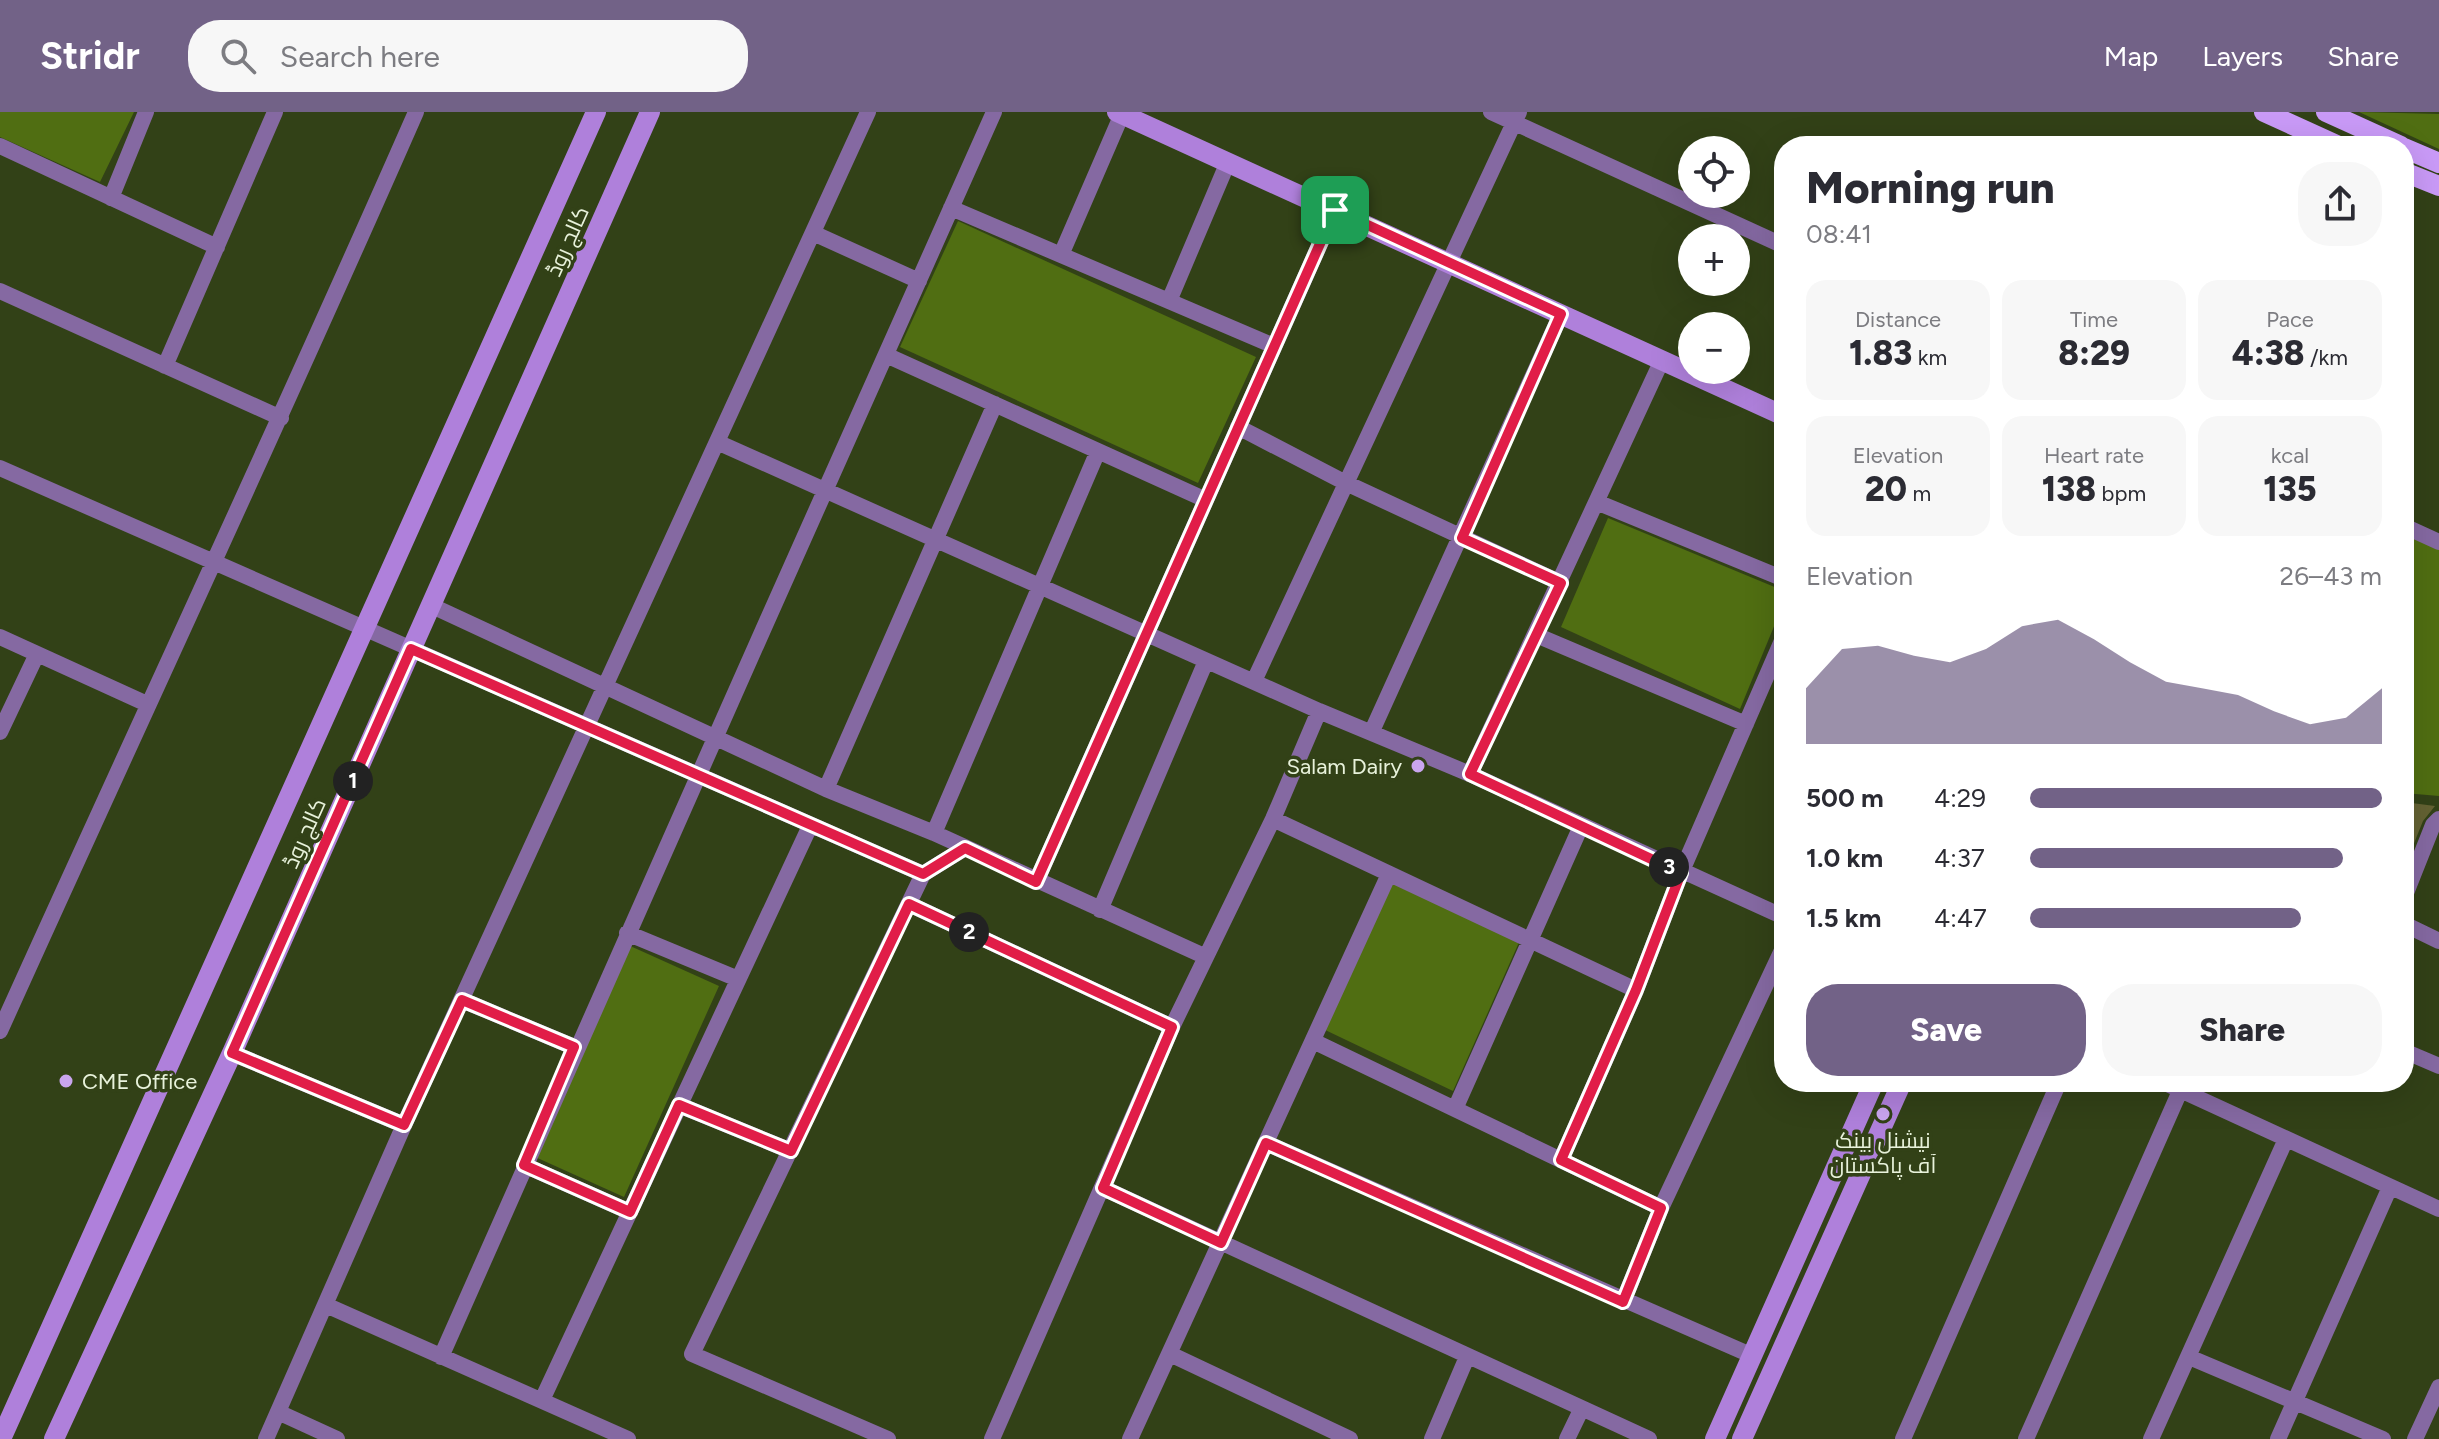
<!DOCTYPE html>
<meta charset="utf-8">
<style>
:root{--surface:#fff;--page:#f7f7f7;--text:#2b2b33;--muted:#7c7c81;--accent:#726287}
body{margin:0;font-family:Figtree,Cairo,sans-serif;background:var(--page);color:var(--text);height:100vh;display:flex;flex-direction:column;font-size:30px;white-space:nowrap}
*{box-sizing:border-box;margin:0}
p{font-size:26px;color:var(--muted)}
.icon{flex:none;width:44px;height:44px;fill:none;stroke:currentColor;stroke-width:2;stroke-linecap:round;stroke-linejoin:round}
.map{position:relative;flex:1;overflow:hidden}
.side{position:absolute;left:1774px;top:24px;width:640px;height:956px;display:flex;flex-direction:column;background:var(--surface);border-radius:32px;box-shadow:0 8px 32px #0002}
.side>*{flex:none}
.controls{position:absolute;left:1678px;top:24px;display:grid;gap:16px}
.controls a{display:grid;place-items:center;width:72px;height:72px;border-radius:50%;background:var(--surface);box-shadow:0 8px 32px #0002;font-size:40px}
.pin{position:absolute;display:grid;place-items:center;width:68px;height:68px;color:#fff;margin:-34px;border-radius:16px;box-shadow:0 4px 12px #0006}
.km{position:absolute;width:40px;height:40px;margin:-20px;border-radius:50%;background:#222;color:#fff;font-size:22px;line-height:40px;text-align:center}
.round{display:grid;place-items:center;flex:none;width:84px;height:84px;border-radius:32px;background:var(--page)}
.overview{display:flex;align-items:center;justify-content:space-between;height:136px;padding:0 32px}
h1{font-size:44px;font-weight:800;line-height:60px}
.stats{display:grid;grid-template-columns:repeat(3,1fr);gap:12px;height:136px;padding:8px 32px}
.stats div{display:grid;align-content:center;border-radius:20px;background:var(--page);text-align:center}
.stats b{font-size:34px;font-weight:800}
.stats small{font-size:22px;font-weight:400}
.stats p{font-size:22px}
.chart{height:224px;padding:16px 32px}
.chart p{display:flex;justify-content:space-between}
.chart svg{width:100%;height:144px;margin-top:8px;fill:var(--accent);opacity:.7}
.primary-button{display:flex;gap:16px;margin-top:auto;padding:16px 32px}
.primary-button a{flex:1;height:92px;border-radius:32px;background:var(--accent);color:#fff;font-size:32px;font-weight:800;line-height:92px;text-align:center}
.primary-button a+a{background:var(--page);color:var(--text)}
ul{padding:0 32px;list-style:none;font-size:26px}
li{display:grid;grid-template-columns:128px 96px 1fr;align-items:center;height:60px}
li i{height:20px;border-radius:10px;background:var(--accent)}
header{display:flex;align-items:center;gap:48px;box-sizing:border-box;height:112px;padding:0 40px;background:var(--accent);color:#fff}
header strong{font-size:38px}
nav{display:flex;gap:44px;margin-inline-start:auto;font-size:28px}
.search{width:560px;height:72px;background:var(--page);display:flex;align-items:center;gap:20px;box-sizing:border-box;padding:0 28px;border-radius:32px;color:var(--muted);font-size:30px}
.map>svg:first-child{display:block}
.green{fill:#506e12}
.building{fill:#646233}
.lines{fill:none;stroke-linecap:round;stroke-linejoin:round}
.street{stroke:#8569a2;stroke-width:16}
.secondary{stroke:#af80db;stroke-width:20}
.primary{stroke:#c99af7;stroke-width:20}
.route-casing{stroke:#fff;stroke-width:16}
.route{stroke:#e11d48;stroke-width:10}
.poi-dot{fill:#c9a5ee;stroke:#324117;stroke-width:3}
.labels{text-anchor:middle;stroke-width:7;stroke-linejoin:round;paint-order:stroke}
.street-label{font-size:22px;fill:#e8f2db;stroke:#324117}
.poi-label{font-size:22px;fill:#e8f2db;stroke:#324117;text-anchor:end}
</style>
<header>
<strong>Stridr</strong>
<div class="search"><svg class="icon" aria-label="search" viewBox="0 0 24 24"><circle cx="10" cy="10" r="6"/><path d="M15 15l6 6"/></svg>Search here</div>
<nav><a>Map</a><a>Layers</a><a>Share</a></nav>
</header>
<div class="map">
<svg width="2439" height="1327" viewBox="0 0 2439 1327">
<rect width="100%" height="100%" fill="#324117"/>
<path class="green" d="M0,0H134L100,70L0,25Z
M2359,0L2439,2V37Z
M958,109L1256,245L1198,371L900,235Z
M1608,406L1784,479V490L1740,597L1561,515Z
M2404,421L2439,436V684L2404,681Z
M1391,769L1520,828L1453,979L1321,916Z
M628,833L719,874L624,1085L533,1044Z"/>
<path class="building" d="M2404,690L2435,694L2423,709L2404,756Z"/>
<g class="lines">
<path class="street" d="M1491,0L1784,134
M0,34L217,135
M111,86L146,0
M951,96L1274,234
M813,121L919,169
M1061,143L1122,2
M0,179L281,306
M1169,189L1228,50
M886,243L1206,388
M165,254L275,0
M1238,315L1346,371L1561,471
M717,330L1319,599
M0,356L923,762
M1599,391L1784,467
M2404,414L2439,430
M430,493L826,677L934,721L1204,844
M1536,523L1746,612
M0,525L147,592
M1254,569L1519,0
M1372,619L1561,202
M0,620L37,542
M1470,662L1662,248
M826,677L995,292
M1273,707L1636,878L1681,761L1784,524
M934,721L1098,339
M1036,770L1335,98
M2404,786L2433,713L2439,707
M909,792L1172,915
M1100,798L1206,549
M2404,812L2439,829
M627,821L738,867
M462,888L574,935
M0,919C138,613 281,308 416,0
M1313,929L1661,1096L1784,834
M2404,939L2439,954
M232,941L404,1013
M2163,970L2439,1097
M679,993L791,1039
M1455,997L1581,714
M1266,1031L1753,1244
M1561,1048L1636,878
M524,1053L630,1100
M1103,1076L1649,1327
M1623,1190L1661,1096
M328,1194L628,1327
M1170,1242L1350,1327
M441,1245C622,829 810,415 994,0
M2189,1245L2383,1327
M542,1288L810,714
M278,1300L337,1327
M266,1327L404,1013L868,0
M888,1327L692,1242L923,762L965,736
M992,1327L1172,915L1273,707L1319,599L1470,662L1784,805
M1130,1327L1389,762
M1432,1327L1467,1245
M1567,1327L1581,1298
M1903,1327L2059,970
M2026,1327L2184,970
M2151,1327L2286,1027
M2278,1327L2390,1075
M2415,1327L2439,1275"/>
<path class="secondary" d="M1117,0L1784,304
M1,1327L596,0
M54,1327L232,941L650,0
M1715,1327L1874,970
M1742,1327L1902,970"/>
<path class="primary" d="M2264,0L2339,34
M2326,0L2401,34
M2404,36L2439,51
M2404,60L2439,74"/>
</g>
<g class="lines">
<g class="route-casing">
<path id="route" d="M1335,98L1561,202L1462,426L1561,471L1470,662L1681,761L1636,878L1561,1048L1661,1096L1623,1190L1266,1031L1221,1131L1103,1076L1172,915L909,792L791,1039L679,993L630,1100L524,1053L574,935L462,888L404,1013L232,941L411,537L923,762L965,736L1036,770Z"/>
</g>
<use href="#route" class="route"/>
</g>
<g class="poi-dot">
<circle cx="1418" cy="654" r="8"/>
<circle cx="66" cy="969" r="8"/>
<circle cx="1883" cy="1002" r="8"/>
</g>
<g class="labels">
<g class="street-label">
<text transform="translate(567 129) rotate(-66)" y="8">کالج روڈ</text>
<text transform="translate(304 721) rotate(-66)" y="8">کالج روڈ</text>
</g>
<g class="poi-label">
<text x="1402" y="662">Salam Dairy</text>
<text x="82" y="977" text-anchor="start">CME Office</text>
<text x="1883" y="1036" text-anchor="middle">نیشنل بینک<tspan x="1883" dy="25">آف پاکستان</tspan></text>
</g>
</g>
</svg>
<div class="controls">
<a><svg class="icon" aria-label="locate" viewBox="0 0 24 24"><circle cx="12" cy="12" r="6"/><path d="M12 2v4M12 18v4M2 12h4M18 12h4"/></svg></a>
<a>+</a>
<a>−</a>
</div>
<div class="pin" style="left:1335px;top:98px;background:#1e9e55"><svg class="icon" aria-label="arrive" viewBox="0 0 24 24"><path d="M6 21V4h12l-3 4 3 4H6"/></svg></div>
<b class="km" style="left:353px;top:669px">1</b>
<b class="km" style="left:969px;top:820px">2</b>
<b class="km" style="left:1669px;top:755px">3</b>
<section class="side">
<div class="overview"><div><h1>Morning run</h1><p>08:41</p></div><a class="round"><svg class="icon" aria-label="share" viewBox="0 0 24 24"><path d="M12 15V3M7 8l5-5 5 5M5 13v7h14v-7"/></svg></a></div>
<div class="stats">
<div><p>Distance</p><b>1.83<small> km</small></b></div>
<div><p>Time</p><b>8:29</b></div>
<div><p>Pace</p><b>4:38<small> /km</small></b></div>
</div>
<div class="stats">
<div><p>Elevation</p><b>20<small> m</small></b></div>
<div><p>Heart rate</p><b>138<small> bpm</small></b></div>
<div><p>kcal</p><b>135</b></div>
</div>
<div class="chart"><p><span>Elevation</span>26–43 m</p>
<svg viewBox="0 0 160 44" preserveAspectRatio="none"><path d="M0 44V27L10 15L20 14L30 17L40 19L50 15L60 8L70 6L80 12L90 19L100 25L110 27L120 29L130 34L140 38L150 36L160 27V44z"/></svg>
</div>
<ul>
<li><b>500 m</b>4:29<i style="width:100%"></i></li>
<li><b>1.0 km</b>4:37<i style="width:89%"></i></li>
<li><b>1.5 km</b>4:47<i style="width:77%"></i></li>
</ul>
<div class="primary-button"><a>Save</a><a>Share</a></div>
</section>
</div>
